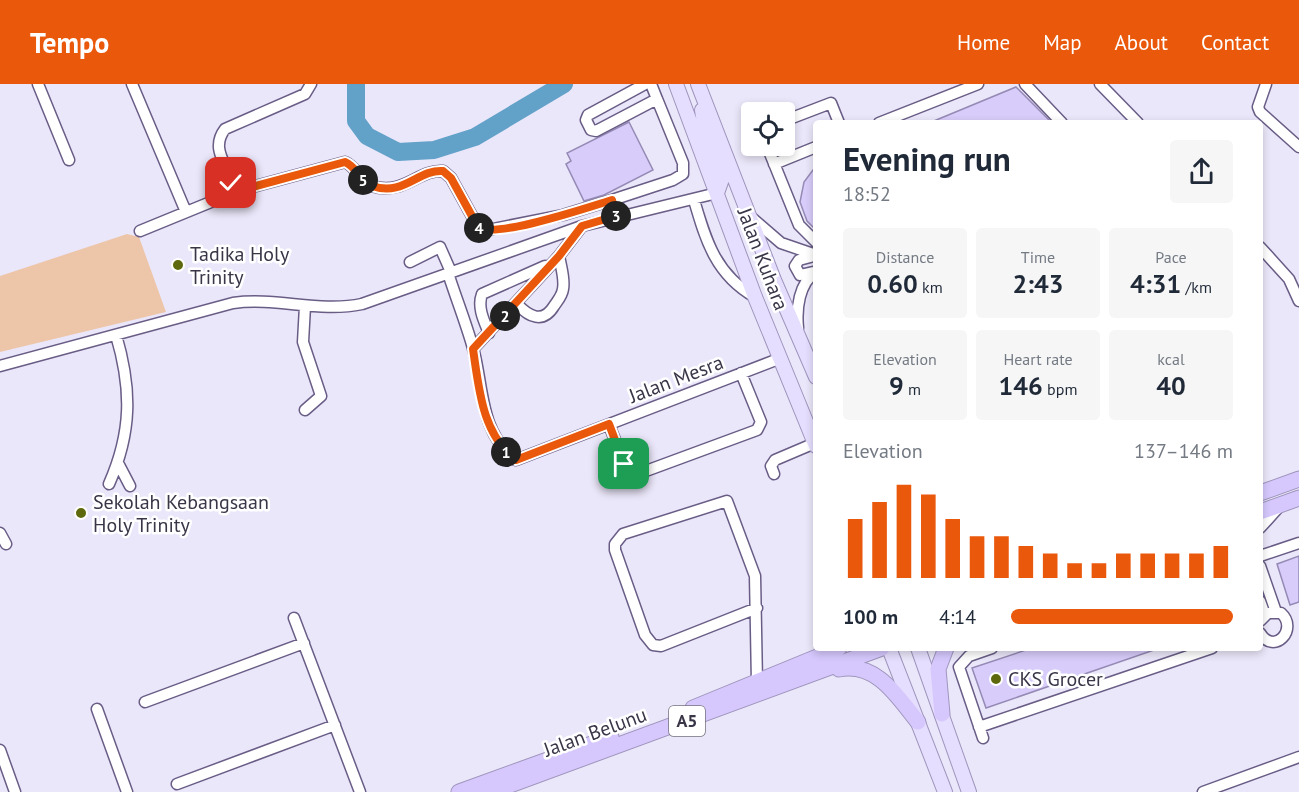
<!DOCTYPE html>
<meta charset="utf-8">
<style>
:root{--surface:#fff;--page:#f6f6f7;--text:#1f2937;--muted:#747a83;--accent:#ea580c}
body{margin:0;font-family:"PT Sans",sans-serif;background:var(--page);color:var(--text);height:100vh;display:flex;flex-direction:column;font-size:22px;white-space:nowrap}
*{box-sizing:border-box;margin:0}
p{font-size:20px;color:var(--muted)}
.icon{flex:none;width:33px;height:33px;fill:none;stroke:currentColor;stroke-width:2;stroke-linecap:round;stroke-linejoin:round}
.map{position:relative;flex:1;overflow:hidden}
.drawer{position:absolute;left:813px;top:36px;width:450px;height:531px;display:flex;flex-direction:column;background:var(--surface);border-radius:6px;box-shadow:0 3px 9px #0003}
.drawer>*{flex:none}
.buttons{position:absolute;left:741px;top:18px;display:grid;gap:12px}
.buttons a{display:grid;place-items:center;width:54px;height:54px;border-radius:6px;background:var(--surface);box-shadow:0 3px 9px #0003;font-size:30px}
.pin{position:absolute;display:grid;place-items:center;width:51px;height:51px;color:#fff;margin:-26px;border-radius:12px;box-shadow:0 3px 9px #0006}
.km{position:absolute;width:30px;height:30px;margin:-15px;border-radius:50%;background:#222;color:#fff;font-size:16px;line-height:30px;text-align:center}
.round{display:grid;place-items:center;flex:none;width:63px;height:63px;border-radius:6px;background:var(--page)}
.headline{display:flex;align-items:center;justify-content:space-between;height:102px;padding:0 30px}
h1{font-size:33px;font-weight:700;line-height:45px}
.metrics{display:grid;grid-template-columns:repeat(3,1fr);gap:9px;height:102px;padding:6px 30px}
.metrics div{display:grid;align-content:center;border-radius:6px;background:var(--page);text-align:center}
.metrics b{font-size:26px;font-weight:700}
.metrics small{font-size:16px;font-weight:400}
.metrics p{font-size:16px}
.chart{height:168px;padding:12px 30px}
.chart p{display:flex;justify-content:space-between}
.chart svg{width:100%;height:108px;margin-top:6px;stroke:var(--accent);stroke-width:6}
ul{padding:0 30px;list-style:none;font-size:20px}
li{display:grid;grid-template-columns:96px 72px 1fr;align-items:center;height:45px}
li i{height:15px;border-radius:8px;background:var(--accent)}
header{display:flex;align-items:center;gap:36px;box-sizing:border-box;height:84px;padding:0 30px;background:var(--accent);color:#fff}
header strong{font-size:28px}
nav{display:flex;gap:33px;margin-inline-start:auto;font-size:21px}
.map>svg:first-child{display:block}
.green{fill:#edc6aa}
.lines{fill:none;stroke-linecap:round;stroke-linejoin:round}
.river{stroke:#62a1c8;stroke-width:18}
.building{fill:#d8ccfa;stroke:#958ab5;stroke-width:1.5}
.minor-casing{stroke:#695d86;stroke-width:13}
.major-casing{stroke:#9f95bd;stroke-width:16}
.highway-casing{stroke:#9f95bd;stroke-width:17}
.minor{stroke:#fff;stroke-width:10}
.major{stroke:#e6defe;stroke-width:14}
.highway{stroke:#d6c8fd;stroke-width:15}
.route-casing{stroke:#fff;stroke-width:12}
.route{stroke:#ea580c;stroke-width:8}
.poi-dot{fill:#5e690e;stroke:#fff;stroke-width:2}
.labels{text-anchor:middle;stroke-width:5;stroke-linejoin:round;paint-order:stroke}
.shield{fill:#fff;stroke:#75727e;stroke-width:1.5}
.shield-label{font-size:18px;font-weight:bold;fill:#3a3547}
.poi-label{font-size:20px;fill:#3a3547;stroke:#fff;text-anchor:start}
.street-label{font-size:20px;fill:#3a3547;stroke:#fff}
</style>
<header>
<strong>Tempo</strong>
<nav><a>Home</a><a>Map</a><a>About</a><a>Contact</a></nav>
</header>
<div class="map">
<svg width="1299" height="708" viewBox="0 0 1299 708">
<rect width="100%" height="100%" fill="#ebe7fa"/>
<path class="green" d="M127,150L139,153L166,228L0,268V192Z"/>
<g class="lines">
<path class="river" d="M356,0V37L367,52L398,68L434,66L475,53L564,0"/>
</g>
<path class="building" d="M1016,3L1052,39H929Z
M629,38L653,86L604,111L584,117L566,80L571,77L567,69Z
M816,82V146L807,137L800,118L804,98Z
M1299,472V518L1290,521L1277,480Z
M1032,564H1157V565L986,624L972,584Z"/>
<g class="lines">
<g class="minor-casing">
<path id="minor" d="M38,0L69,76
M132,0L186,128
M645,0L588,31L586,36L591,46L596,47L657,15L651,0
M1025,0L1062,39
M1100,0L1138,39
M1266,0L1258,23L1260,28L1299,63
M784,37L831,19L839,39
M879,39L978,0
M767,62L799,141L816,158
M774,80L816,63
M232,105L241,106L345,78C357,83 360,98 372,102C404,112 418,85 443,87L451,94L478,143L483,147L563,131L612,116L616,132
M612,116L673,96L683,90V79L657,15
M694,116C706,157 716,191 755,213
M752,134L781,159L816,171
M140,147L228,111C242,90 205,71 225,45L305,10L311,0
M1260,163L1289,195L1299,217
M410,178L440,163L451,188
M813,188L800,191L795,182L799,176L814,172
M448,189C456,214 466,239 473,264C484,304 479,348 516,376L781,274
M517,220C529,233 543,240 554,222C558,216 562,212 563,205C565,195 561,183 559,172
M798,244C796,224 799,200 816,187
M489,249C484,237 477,223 482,210L545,182
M473,265L559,172L582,142
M0,282L233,219C277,213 319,229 362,220L582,142L717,109
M305,326L321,312L303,258L305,222
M609,341L628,388L635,391L757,346L761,338L741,289
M118,379L130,402
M774,390L771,382L775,376L815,359
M109,400C132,348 132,305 116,251
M1260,444L1279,423
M0,449L6,460
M1260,472L1299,459
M1260,482L1276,528
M1260,517L1265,531
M294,534L360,708
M1260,537L1268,529H1281C1299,545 1274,572 1260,549
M757,599L755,492L727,417L623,450L615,460V466L645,551L653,561L661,562L757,524
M145,618L304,559
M97,625L127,708
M979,643L1212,564
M983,654L959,583L969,572L992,564
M0,666L15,708
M177,700L335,641
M1203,708L1299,673"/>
</g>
<g class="major-casing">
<path id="major" d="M676,0L755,213L816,362
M698,0L774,196L816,293
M702,26L706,51L722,95L717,109
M889,564L945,708
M918,564L969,708"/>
</g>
<g class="highway-casing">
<path id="highway" d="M1260,409L1299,395
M1260,428L1299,414
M839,585C877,578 897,612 918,638
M693,624L839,564
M942,630L938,585L946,564
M459,708L611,653
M491,708L882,564"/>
</g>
<use href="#minor" class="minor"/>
<use href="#major" class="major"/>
<use href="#highway" class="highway"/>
</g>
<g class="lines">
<g class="route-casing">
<path id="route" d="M231,99L232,105L241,106L345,78C357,83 360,97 372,102C404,113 418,85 443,87L451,94L478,143C495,155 589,123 612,116L616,132L582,142L559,172L473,265C479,305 482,350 516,376L609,340L624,380"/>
</g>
<use href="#route" class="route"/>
</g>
<g class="poi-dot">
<circle cx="178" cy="181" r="6"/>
<circle cx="81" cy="429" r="6"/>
<circle cx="996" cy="595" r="6"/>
</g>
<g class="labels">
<rect class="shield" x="669" y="622" width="36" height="30" rx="4.5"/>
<g class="shield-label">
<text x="687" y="643">A5</text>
</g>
<g class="poi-label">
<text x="190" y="177">Tadika Holy<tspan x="190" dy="23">Trinity</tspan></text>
<text x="93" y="425">Sekolah Kebangsaan<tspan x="93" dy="23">Holy Trinity</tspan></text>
<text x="1008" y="602">CKS Grocer</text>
</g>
<g class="street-label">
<text transform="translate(763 175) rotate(69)" y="7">Jalan Kuhara</text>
<text transform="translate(676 295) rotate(-21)" y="7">Jalan Mesra</text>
<text transform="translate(595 648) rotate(-20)" y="7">Jalan Belunu</text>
</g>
</g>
</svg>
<div class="buttons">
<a><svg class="icon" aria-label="locate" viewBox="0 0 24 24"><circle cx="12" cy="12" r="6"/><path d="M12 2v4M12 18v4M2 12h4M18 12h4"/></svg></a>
</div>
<div class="pin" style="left:624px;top:380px;background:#1e9e55"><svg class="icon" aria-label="arrive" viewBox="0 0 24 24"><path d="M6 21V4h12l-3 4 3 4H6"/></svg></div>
<div class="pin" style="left:231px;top:99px;background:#d93025"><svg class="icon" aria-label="check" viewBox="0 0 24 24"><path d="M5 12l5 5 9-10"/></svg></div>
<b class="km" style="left:506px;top:368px">1</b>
<b class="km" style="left:505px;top:232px">2</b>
<b class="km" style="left:616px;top:132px">3</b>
<b class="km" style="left:479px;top:144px">4</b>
<b class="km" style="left:363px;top:96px">5</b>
<section class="drawer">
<div class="headline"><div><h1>Evening run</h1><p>18:52</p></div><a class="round"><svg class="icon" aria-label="share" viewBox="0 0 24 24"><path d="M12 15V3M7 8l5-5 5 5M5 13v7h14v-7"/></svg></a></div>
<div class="metrics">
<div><p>Distance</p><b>0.60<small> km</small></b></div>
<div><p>Time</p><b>2:43</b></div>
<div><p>Pace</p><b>4:31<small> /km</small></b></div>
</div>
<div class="metrics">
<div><p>Elevation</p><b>9<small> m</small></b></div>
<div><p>Heart rate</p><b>146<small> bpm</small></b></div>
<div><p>kcal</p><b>40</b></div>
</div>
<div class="chart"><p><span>Elevation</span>137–146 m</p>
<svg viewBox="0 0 160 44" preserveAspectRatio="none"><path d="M5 44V20M15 44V13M25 44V6M35 44V10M45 44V20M55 44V27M65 44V27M75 44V31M85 44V34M95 44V38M105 44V38M115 44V34M125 44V34M135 44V34M145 44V34M155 44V31"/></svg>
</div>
<ul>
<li><b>100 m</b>4:14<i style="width:100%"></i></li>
</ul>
</section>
</div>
